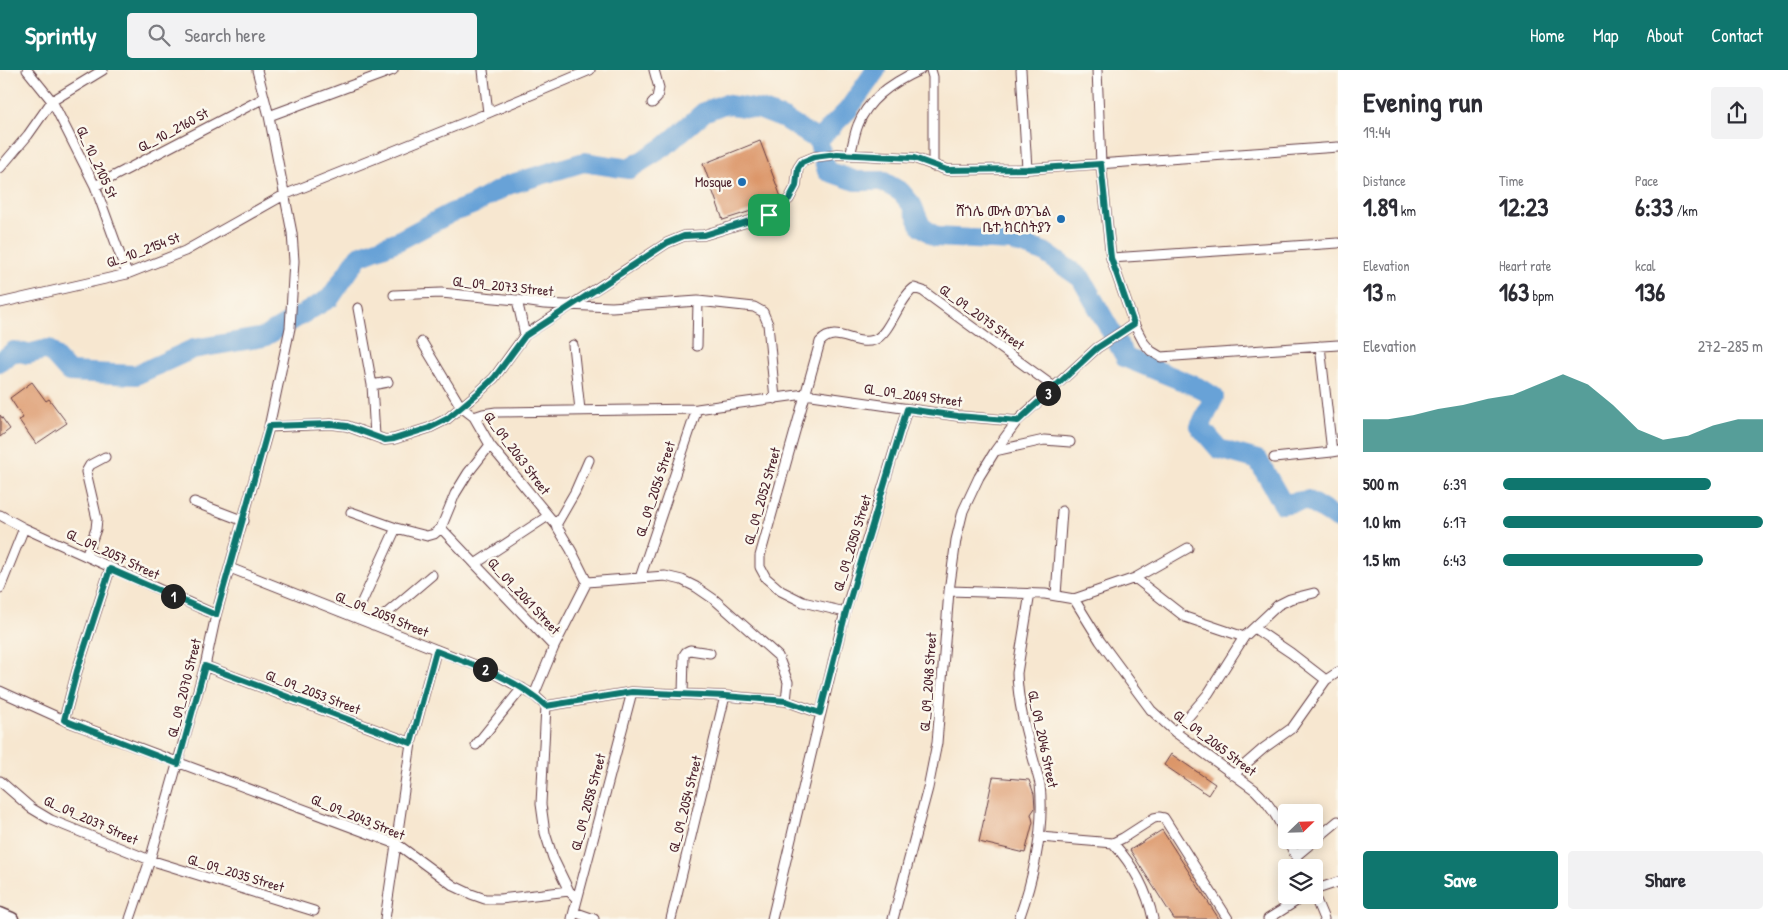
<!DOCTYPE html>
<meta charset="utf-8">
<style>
:root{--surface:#fff;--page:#f2f2f3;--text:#2b2b33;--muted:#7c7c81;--accent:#0f766e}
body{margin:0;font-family:"Patrick Hand","Noto Sans Ethiopic",sans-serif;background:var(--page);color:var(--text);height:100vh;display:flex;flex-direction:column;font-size:19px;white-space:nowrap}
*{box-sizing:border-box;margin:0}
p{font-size:16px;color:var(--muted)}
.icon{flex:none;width:28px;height:28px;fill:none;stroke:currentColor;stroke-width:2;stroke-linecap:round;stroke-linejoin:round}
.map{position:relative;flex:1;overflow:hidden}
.sheet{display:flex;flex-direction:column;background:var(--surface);width:450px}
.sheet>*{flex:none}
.needle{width:32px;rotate:67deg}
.fabs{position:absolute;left:1278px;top:734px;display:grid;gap:10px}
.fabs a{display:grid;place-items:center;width:45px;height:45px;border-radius:5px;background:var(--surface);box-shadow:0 2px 12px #0003;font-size:25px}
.pin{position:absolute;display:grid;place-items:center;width:42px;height:42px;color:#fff;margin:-21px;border-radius:10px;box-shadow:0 2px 8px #0006}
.km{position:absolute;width:25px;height:25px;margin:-12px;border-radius:50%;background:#222;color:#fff;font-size:14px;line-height:25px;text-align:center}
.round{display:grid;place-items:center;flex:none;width:52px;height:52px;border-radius:5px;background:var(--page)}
.head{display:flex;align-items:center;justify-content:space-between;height:85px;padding:0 25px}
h1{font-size:28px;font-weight:800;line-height:38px}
.metrics{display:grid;grid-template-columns:repeat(3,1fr);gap:8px;height:85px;padding:5px 25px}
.metrics div{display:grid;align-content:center}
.metrics b{font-size:25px;font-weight:800}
.metrics small{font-size:14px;font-weight:400}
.metrics p{font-size:14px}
.chart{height:140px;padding:10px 25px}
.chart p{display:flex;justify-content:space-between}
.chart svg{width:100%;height:90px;margin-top:5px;fill:var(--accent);opacity:.7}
.cta{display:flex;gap:10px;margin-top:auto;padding:10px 25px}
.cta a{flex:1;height:58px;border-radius:5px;background:var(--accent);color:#fff;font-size:20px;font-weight:800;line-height:58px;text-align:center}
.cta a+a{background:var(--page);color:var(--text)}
ul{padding:0 25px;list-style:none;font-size:16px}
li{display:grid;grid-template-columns:80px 60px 1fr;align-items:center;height:38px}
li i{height:12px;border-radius:6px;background:var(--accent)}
header{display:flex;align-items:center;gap:30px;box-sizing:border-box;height:70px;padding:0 25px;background:var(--accent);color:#fff}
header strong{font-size:24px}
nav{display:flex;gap:28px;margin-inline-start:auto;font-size:18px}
.search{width:350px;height:45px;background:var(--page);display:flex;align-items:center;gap:12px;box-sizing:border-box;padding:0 18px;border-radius:5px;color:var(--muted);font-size:19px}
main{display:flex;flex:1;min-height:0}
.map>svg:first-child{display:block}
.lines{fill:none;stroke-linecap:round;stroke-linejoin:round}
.river{stroke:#67a2d7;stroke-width:20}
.building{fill:#dc9669}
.street-casing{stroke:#643d44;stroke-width:11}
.secondary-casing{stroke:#643d44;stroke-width:15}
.street{stroke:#fff;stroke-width:9}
.secondary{stroke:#fff;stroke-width:12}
.route-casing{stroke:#fff;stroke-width:10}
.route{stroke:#0f766e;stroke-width:6}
.poi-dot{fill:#1f6fb2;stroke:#fbf7ec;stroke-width:2}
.labels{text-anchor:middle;stroke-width:5;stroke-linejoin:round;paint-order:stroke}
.street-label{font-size:14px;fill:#4a1f2b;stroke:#fbf7ec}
.poi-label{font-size:14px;fill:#4a1f2b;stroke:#fbf7ec;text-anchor:end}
</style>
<header>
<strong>Sprintly</strong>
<div class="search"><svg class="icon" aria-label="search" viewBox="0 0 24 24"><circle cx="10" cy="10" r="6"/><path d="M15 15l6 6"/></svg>Search here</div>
<nav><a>Home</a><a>Map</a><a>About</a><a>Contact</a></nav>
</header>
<main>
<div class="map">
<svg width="1338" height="849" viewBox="0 0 1338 849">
<rect width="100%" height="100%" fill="#fbf7ec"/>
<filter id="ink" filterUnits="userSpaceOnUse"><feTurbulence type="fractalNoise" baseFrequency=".02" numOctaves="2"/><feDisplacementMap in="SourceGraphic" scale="10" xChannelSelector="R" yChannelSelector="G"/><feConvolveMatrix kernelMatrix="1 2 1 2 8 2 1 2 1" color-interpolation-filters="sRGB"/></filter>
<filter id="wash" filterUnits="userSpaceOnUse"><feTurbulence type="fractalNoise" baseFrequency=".0096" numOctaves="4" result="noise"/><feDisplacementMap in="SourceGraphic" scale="20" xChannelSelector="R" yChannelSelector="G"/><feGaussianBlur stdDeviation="1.12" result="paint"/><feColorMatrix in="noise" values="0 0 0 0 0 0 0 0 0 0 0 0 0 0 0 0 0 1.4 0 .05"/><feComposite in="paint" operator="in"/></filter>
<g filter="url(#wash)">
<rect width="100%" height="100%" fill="#f7e7d0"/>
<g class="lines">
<path class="river" d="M818,70L848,40L876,0
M0,292L14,281L28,284L48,279L69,302L136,305L193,279L264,267L330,228L359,186L398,171L451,143L472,135L508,115L584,92L629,99L664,77L704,42L724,34L761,40L784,49L818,70L827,101L856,111H882L901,122L912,135L921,156L936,167L1011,171L1044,182L1081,208L1126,288L1200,318L1214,327L1200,357L1219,379L1258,390L1283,434L1307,430L1338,449"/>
</g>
<g id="blocks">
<path class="building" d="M760,71L781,127L773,134L723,150L703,94Z
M32,312L46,331L49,329L67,353L36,374L19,350L23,348L10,328Z
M0,345L10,359L0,367Z
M1171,684L1215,714L1208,725L1164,695Z
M993,707L1029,710L1034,724L1035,738L1031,744L1033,752L1025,783L979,772Z
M1162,760L1219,849H1174L1130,780Z"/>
</g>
</g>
<g filter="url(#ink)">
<use href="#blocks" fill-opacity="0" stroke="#643d44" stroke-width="1"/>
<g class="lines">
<g class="street-casing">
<path id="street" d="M27,0L52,31L95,116L127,204
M483,0L488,43
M931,0L933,7V96
M1021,0L1027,99L1338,77
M1097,0L1101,94L1111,188L1134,254L1144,273L1151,281L1161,287L1338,275
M652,33L657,28L659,18L654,0
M269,46L393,0
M850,85C853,75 854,65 858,55C868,28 895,11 920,0
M0,98L28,65L52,31L103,0
M95,116L264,28
M1111,188L1338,173
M394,225L441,223L517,230L544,234L612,237L698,231L754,237L763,242L768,254L775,329
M517,230L525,265
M0,233L127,204L185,181L284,125L488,43L590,0
M358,238L372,315L375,366
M422,272L461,337L474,347L490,375L556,455L571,480L587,512
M573,275L580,340
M697,276L698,231
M1320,276L1332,382L1338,381
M372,315L388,312
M474,347L483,344L496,342L697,339L805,324L958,346L1017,351
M269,357L331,354L347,356L385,370L394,369L429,358L447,349L478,323L494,308L525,265L667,173L684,166L704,165L769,145L789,129L796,116L798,98L802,92L814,87L837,84L914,88L947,100L1027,99
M995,381L1044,370L1070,372
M1274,388L1332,382
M194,432L244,451
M351,442L396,458L427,466L434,464L441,458L455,424L468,403L490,375
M0,445L24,458L216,545
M556,455L575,422L589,390
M441,458L554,577
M86,486L96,459L97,449L86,402L90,395L105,387
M475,494L548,446
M230,498L488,600L534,625L546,636
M640,508L697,339
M1135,508L1185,547L1244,567
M587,512L665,506L682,510L696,517L715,530L778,586L788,612L786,631
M0,518L24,458
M949,521L1045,524L1074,529L1135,508L1188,478
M1056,525L1062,441
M1074,529L1100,571L1151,640L1175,662L1255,720C1270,734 1278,748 1286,766
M845,542L803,532L781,521L766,508L760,497V486L820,272C836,254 854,277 874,270C890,264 898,230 914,218L923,221L1054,317
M355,547L396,458
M373,555L432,505
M1254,558L1291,583L1326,610
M205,596L411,673
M0,621L64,650L397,774L454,816L471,824L485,829H500L569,821L577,829
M683,624L684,585L686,582L690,580L710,583
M534,625L554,577L587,512
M546,636L632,622L725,626L786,631L820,643
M546,636L541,734L545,763L553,788L569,821
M64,650L77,601L110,499
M1175,662L1208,624L1244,567L1278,535L1290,529L1314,523
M476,675L522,618
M1233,705L1264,678L1292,658L1326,610L1338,602
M0,711L31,738L51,750L150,790L314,841
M1040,767L1113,773C1133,795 1147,819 1153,849
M1288,770L1301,798
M1113,773L1123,768L1154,748L1159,747L1164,748L1228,849
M1296,786L1338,751
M1314,820L1338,812
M1314,825L1324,849
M574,842L594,849
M130,849L150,790L205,596L216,545L269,357L290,258L294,191L292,163L269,46L257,0
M385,849L411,673L436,581
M572,849L632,622
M671,849L725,626
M772,849L845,542L907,339
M893,849L928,718L937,673L949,521L956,470L963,441L979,407L995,381L1017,351L1097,278L1134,254
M1019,849C1034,806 1045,760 1040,714C1031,678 1018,641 1017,603L1030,523
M1268,849L1306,825"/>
</g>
<g class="secondary-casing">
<path id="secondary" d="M0,844L12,849"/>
</g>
<use href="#street" class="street"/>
<use href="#secondary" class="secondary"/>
</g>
</g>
<g class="lines" filter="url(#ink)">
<g class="route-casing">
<path id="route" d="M837,84L914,88L947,100L1027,99L1101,94L1111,188L1134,254L1097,278L1018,351L958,346L907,339L846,542L820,643L786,631L725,626L632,622L546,636C515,608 474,595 436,581L411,673L205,596L178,694L64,650L77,601L110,499L216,545L269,356L331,354L347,356L385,370L394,369L429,358L447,349L478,323L494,308L525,266L667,173L684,166L704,165L769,145L789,129L796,116L798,98L802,92L814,87Z"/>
</g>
<use href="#route" class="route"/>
</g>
<g class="poi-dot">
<circle cx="742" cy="112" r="5"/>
<circle cx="1061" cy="149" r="5"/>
</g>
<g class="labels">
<g class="street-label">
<text transform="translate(173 60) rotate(-28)" y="5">GL_10_2160 St</text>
<text transform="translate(97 92) rotate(65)" y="5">GL_10_2105 St</text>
<text transform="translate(143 180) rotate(-20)" y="5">GL_10_2154 St</text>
<text transform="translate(503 216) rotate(6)" y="5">GL_09_2073 Street</text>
<text transform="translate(982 247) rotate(36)" y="5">GL_09_2075 Street</text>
<text transform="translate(913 325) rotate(8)" y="5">GL_09_2069 Street</text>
<text transform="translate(517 383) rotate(53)" y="5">GL_09_2063 Street</text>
<text transform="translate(655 419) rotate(-72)" y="5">GL_09_2056 Street</text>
<text transform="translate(762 426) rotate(-74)" y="5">GL_09_2052 Street</text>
<text transform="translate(852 473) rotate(-73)" y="5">GL_09_2050 Street</text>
<text transform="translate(113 484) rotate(25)" y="5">GL_09_2057 Street</text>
<text transform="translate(524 526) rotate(47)" y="5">GL_09_2061 Street</text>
<text transform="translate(382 544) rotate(22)" y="5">GL_09_2059 Street</text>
<text transform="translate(928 612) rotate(-86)" y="5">GL_09_2048 Street</text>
<text transform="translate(184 618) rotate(-76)" y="5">GL_09_2070 Street</text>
<text transform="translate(313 622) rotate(21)" y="5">GL_09_2053 Street</text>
<text transform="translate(1043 669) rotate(78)" y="5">GL_09_2046 Street</text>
<text transform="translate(1215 673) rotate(37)" y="5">GL_09_2065 Street</text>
<text transform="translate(588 732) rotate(-75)" y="5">GL_09_2058 Street</text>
<text transform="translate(685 734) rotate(-76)" y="5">GL_09_2054 Street</text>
<text transform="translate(358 747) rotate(22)" y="5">GL_09_2043 Street</text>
<text transform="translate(91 750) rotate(24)" y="5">GL_09_2037 Street</text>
<text transform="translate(236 803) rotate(17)" y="5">GL_09_2035 Street</text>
</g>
<g class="poi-label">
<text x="732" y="117">Mosque</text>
<text x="1051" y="146">ሸጎሌ ሙሉ ወንጌል<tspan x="1051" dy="16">ቤተ ክርስትያን</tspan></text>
</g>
</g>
</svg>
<div class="fabs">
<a><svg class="needle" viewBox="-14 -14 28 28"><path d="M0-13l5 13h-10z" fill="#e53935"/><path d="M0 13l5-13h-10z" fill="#7c7c81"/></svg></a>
<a><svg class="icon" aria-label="layers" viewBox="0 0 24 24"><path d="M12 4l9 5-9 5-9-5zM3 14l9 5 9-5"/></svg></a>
</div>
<div class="pin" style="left:769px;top:145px;background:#1e9e55"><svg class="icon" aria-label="arrive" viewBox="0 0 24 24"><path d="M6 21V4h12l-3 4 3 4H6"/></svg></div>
<b class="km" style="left:173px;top:526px">1</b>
<b class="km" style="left:485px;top:599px">2</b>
<b class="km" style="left:1048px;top:323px">3</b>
</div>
<section class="sheet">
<div class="head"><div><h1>Evening run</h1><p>19:44</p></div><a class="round"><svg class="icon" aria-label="share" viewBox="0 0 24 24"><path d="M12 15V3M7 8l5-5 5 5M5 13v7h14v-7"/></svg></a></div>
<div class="metrics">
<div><p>Distance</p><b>1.89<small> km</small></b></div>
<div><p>Time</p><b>12:23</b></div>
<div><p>Pace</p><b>6:33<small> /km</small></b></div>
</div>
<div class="metrics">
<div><p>Elevation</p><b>13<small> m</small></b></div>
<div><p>Heart rate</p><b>163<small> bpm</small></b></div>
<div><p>kcal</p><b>136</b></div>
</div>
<div class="chart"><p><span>Elevation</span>272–285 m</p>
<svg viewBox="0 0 160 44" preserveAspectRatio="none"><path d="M0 44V28L10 28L20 26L30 23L40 21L50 18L60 16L70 11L80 6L90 11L100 21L110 33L120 38L130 36L140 31L150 28L160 28V44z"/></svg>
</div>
<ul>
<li><b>500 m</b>6:39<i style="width:80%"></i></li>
<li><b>1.0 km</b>6:17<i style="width:100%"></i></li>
<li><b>1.5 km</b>6:43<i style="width:77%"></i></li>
</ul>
<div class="cta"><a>Save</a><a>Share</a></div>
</section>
</main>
